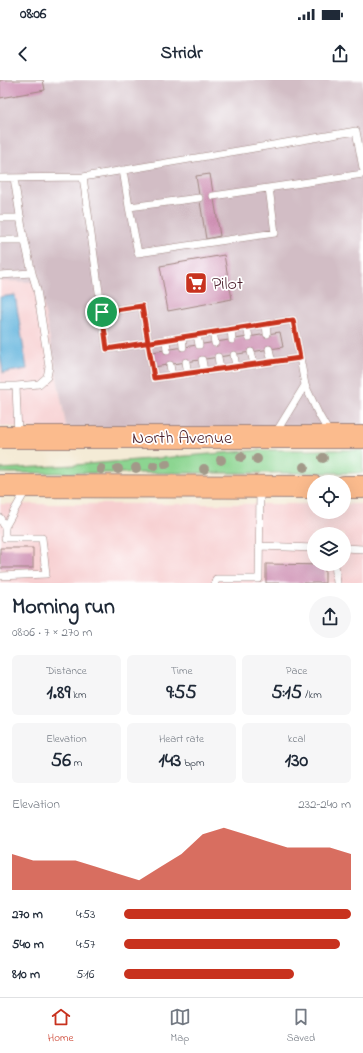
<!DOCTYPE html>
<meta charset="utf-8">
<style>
:root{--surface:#fff;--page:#f6f6f7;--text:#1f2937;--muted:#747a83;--line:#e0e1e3;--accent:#c8321e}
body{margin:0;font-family:"Indie Flower",sans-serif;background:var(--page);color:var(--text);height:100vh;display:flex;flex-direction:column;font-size:15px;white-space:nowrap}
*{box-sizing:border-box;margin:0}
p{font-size:13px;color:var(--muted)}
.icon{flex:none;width:22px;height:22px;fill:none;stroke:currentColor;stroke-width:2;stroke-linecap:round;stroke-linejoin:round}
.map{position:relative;height:503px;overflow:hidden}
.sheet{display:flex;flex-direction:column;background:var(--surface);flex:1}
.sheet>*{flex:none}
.tools{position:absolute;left:307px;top:395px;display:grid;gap:8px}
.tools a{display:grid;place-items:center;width:44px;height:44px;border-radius:50%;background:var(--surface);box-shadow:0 4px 16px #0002;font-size:20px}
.pin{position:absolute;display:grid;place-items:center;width:34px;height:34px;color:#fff;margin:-17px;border:2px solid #fff;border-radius:50%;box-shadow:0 1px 4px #0007}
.round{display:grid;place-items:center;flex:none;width:42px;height:42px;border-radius:21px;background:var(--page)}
.overview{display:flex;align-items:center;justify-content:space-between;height:68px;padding:0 12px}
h1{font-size:22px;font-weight:800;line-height:30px}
.figures{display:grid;grid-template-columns:repeat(3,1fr);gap:6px;height:68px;padding:4px 12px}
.figures div{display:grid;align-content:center;border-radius:6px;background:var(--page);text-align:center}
.figures b{font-size:20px;font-weight:800}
.figures small{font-size:11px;font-weight:400}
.figures p{font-size:11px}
.chart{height:112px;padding:8px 12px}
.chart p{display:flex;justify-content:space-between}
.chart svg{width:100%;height:72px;margin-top:4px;fill:var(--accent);opacity:.7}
ul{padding:0 12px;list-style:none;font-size:13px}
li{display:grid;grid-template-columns:64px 48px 1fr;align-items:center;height:30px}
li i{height:10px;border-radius:5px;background:var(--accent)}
.status{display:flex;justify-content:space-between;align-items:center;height:28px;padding:0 20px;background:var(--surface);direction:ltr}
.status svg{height:11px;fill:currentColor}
header{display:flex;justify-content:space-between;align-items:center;height:52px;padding:0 12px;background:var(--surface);font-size:18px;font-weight:800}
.menu{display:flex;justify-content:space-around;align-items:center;height:56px;border-top:1px solid var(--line);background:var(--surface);font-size:11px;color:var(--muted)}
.menu a{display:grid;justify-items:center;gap:2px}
.menu .on{color:var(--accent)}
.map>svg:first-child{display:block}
.built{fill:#f7cfd0;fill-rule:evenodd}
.industrial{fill:#d2bdc5}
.green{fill:#8cd591;stroke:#6b7a5e}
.water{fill:#62b4dd;stroke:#566a84}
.building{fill:#ce8fb2}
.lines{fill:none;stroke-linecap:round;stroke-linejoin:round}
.lane-casing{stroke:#9f8580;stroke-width:8}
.primary-casing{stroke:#9f8580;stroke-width:24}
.lane{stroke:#fff;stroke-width:7}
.primary{stroke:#fbbb8d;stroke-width:22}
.tree{fill:#a29989}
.route-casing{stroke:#fff;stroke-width:8}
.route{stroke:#c8321e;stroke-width:5}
.labels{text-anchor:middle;stroke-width:3.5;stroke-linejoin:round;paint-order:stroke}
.poi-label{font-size:18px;fill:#4a1f2b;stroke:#fff;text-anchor:start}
.street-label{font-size:18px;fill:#4a1f2b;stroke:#fff}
</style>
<div class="status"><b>08:06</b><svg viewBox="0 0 49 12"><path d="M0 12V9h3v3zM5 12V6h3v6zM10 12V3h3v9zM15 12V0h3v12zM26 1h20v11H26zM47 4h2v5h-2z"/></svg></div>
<header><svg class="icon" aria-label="back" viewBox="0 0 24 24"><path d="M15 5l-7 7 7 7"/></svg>Stridr<svg class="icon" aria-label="share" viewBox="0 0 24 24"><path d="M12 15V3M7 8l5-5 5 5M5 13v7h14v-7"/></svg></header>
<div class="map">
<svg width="363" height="503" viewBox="0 0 363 503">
<rect width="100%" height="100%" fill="#fff"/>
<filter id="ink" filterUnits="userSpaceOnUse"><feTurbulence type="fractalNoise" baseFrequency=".025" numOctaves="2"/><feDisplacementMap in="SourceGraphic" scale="8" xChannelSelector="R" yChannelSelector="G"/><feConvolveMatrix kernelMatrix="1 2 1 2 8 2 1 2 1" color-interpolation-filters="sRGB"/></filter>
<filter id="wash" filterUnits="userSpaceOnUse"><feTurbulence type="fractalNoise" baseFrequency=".012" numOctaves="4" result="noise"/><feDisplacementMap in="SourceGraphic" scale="16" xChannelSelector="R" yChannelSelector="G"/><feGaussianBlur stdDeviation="0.9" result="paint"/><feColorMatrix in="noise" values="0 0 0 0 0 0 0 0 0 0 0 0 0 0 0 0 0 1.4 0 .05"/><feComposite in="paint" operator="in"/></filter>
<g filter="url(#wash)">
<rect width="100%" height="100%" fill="#f4ebd6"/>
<path class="built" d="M0,201H39L67,351L0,346Z
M0,424H314V432H344V424H363V503H0ZM314,454H344V484H314Z"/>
<path class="industrial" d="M0,0H363V348L67,351L39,202L0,201Z"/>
<path class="green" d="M259,370H363V393H0V389L75,385Z"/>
<path class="water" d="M15,215L27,289L3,293L0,274V217Z"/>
<g id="blocks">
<path class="building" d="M0,0H43L45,10L0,18Z
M210,94L220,156L206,159L196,96Z
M224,175L232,219L168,231L160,186Z
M280,252L283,267L154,287L152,272Z
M0,468H33V488H0Z
M266,484L325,485V503H266Z"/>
</g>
</g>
<g filter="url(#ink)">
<use href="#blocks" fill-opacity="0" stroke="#9f8580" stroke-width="1"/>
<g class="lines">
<g class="lane-casing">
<path id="lane" d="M123,90L129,127L199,118
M83,97L356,51L363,88
M0,98L83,97L107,269L293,240L305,305
M213,116L363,94
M129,127L138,173L275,153L269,108
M0,138H21
M0,160H25
M0,195L32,193L22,148L14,98
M102,232L142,226L154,298L300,278
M266,244L267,254
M247,247L249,257
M231,249L232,260
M213,252L215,263
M197,255L199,265
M182,257L183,267
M166,260L167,270
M269,269L272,282
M251,272L254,284
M234,275L236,287
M218,277L220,289
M202,280L204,291
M186,282L188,294
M170,285L172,296
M0,306H16L18,355
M16,306L39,304L47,297L49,287L37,210L32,193
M275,354L305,305L319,335L330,354
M0,438L5,447
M259,466L314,468
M344,468L363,469
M335,484L337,503
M0,496L46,494L42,458H5V447L26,410
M215,503L216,499H259L260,409"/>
</g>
<g class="primary-casing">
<path id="primary" d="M0,357H363
M0,406L314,407
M344,407H363"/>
</g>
<use href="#lane" class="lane"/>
<use href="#primary" class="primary"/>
</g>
<g class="tree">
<circle cx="241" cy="377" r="5"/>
<circle cx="323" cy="378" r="5"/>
<circle cx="257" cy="379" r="5"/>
<circle cx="221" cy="380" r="5"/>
<circle cx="166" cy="384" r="5"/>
<circle cx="154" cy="386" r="5"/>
<circle cx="304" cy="387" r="5"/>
<circle cx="136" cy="388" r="5"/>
<circle cx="101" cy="389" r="5"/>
<circle cx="118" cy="389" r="5"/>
<circle cx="204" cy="389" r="5"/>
</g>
</g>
<g class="lines" filter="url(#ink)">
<g class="route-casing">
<path id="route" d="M102,232L142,226L154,298L300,278L293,240L182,257C157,261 132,265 107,269L102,232"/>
</g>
<use href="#route" class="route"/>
</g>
<defs>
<g id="supermarket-square" transform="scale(1.15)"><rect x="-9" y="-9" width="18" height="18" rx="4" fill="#c8321e" stroke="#fff"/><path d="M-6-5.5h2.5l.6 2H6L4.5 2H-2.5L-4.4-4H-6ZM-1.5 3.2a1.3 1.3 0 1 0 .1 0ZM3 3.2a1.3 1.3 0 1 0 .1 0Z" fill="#fff"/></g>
</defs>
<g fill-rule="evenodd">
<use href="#supermarket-square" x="196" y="203"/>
</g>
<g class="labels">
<g class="poi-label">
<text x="212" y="209">Pilot</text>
</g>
<g class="street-label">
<text x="182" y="363">North Avenue</text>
</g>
</g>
</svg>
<div class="tools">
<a><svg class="icon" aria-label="locate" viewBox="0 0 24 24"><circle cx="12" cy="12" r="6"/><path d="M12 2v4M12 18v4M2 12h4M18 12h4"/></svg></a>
<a><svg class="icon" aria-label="layers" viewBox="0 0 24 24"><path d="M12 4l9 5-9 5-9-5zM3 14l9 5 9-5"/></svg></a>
</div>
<div class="pin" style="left:102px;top:232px;background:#1e9e55"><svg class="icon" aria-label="arrive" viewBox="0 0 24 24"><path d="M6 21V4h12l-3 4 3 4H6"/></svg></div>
</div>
<section class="sheet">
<div class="overview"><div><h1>Morning run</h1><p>08:06 · 7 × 270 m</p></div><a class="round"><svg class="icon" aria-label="share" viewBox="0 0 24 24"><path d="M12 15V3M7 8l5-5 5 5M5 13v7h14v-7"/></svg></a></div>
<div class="figures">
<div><p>Distance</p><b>1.89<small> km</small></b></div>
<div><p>Time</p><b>9:55</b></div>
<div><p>Pace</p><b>5:15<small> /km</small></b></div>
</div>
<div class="figures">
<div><p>Elevation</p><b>56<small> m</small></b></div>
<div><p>Heart rate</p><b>143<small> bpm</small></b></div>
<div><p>kcal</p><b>130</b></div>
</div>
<div class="chart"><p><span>Elevation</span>232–240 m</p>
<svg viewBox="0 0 160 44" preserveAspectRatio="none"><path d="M0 44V22L10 26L20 26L30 26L40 30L50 34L60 38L70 30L80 22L90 10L100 6L110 10L120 14L130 18L140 18L150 18L160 22V44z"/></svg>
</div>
<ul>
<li><b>270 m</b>4:53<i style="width:100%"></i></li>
<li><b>540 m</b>4:57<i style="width:95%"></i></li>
<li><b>810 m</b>5:16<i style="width:75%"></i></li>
</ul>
</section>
<nav class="menu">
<a class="on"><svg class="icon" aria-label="home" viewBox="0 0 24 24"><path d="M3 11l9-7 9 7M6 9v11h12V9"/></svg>Home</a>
<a><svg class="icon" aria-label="map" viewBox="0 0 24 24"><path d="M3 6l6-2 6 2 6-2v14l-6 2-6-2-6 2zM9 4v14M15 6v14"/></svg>Map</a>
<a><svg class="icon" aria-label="saved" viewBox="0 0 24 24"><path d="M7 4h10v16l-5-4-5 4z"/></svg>Saved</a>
</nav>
